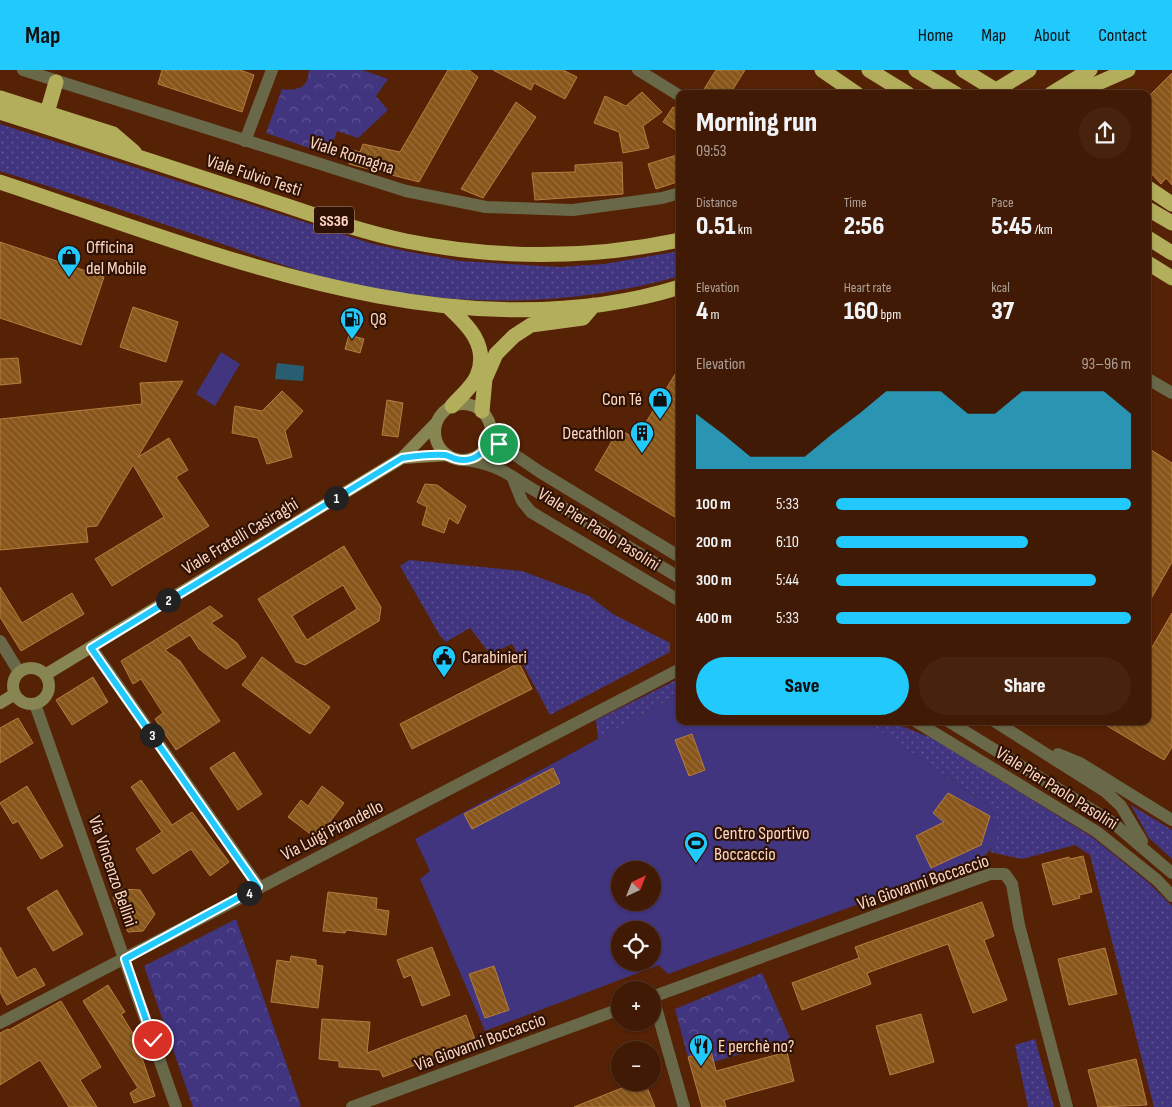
<!DOCTYPE html>
<meta charset="utf-8">
<style>
:root{--surface:#401a04;--page:#47230e;--text:#f1f3f6;--muted:#aea19a;--line:#593826;--accent:#22c9fd}
body{margin:0;font-family:"Sofia Sans Condensed",sans-serif;background:var(--page);color:var(--text);height:100vh;display:flex;flex-direction:column;font-size:19px;white-space:nowrap}
*{box-sizing:border-box;margin:0}
p{font-size:16px;color:var(--muted)}
.icon{flex:none;width:28px;height:28px;fill:none;stroke:currentColor;stroke-width:2;stroke-linecap:round;stroke-linejoin:round}
.map{position:relative;flex:1;overflow:hidden}
.side{position:absolute;left:676px;top:20px;width:475px;height:635px;display:flex;flex-direction:column;background:var(--surface);border-radius:10px;box-shadow:0 1px 4px #0004,0 0 0 1px var(--line)}
.side>*{flex:none}
.needle{width:32px;rotate:43deg}
.fabs{position:absolute;left:611px;top:791px;display:grid;gap:10px}
.fabs a{display:grid;place-items:center;width:50px;height:50px;border-radius:50%;background:var(--surface);box-shadow:0 1px 4px #0004,0 0 0 1px var(--line);font-size:25px}
.pin{position:absolute;display:grid;place-items:center;width:42px;height:42px;color:#fff;margin:-21px;border:2px solid #fff;border-radius:50%;box-shadow:0 1px 5px #0007}
.km{position:absolute;width:25px;height:25px;margin:-12px;border-radius:50%;background:#222;color:#fff;font-size:14px;line-height:25px;text-align:center}
.round{display:grid;place-items:center;flex:none;width:52px;height:52px;border-radius:26px;background:var(--page)}
.summary{display:flex;align-items:center;justify-content:space-between;height:85px;padding:0 20px}
h1{font-size:28px;font-weight:800;line-height:38px}
.figures{display:grid;grid-template-columns:repeat(3,1fr);gap:8px;height:85px;padding:5px 20px}
.figures div{display:grid;align-content:center}
.figures b{font-size:25px;font-weight:800}
.figures small{font-size:14px;font-weight:400}
.figures p{font-size:14px}
.chart{height:140px;padding:10px 20px}
.chart p{display:flex;justify-content:space-between}
.chart svg{width:100%;height:90px;margin-top:5px;fill:var(--accent);opacity:.7}
.primary-button{display:flex;gap:10px;margin-top:auto;padding:10px 20px}
.primary-button a{flex:1;height:58px;border-radius:30px;background:var(--accent);color:#111;font-size:20px;font-weight:800;line-height:58px;text-align:center}
.primary-button a+a{background:var(--page);color:var(--text)}
ul{padding:0 20px;list-style:none;font-size:16px}
li{display:grid;grid-template-columns:80px 60px 1fr;align-items:center;height:38px}
li i{height:12px;border-radius:6px;background:var(--accent)}
header{display:flex;align-items:center;gap:30px;box-sizing:border-box;height:70px;padding:0 25px;background:var(--accent);color:#111}
header strong{font-size:24px}
nav{display:flex;gap:28px;margin-inline-start:auto;font-size:18px}
.map>svg:first-child{display:block}
.grass{fill:url(#grass-dots)}
.park{fill:url(#park-crowns)}
.pitch{fill:#413580;fill-rule:evenodd}
.water{fill:#285e72}
.building{fill:url(#building-back-hatch);stroke:#b67d3f;fill-rule:evenodd}
.lines{fill:none;stroke-linecap:round;stroke-linejoin:round}
.street{stroke:#696848;stroke-width:12}
.secondary{stroke:#878551;stroke-width:12}
.highway{stroke:#b2ae5c;stroke-width:15}
.route-casing{stroke:#fff;stroke-width:10}
.route{stroke:#22c9fd;stroke-width:6}
.labels{text-anchor:middle;stroke-width:4.5;stroke-linejoin:round;paint-order:stroke}
.shield{fill:#2e1204;stroke:#c09b8a;stroke-width:1}
.shield-label{font-size:16px;font-weight:bold;fill:#ffd6c3}
.street-label{font-size:18px;fill:#ffd6c3;stroke:#2e1204}
.poi-label{font-size:18px;fill:#ffd6c3;stroke:#2e1204;text-anchor:start}
</style>
<header>
<strong>Map</strong>
<nav><a>Home</a><a>Map</a><a>About</a><a>Contact</a></nav>
</header>
<div class="map">
<svg width="1172" height="1037" viewBox="0 0 1172 1037">
<defs>
<pattern id="grass-dots" width="8" height="8" patternUnits="userSpaceOnUse" patternTransform="scale(1.25)"><rect width="8" height="8" fill="#413580"/><path d="M2 2h.1M6 6h.1" fill="none" stroke="#5e5290" stroke-width="1.8" stroke-linecap="round"/></pattern>
<pattern id="park-crowns" width="20" height="18" patternUnits="userSpaceOnUse" patternTransform="scale(1.25)"><rect width="20" height="18" fill="#413580"/><path d="M2 6a3 3 0 1 1 6 0M12 15a3 3 0 1 1 6 0" fill="none" stroke="#5e5290"/></pattern>
<pattern id="building-back-hatch" width="6" height="6" patternUnits="userSpaceOnUse" patternTransform="scale(1.25)"><rect width="6" height="6" fill="#88561a"/><path d="M-1 5l2 2M0 0l6 6M5-1l2 2" fill="none" stroke="#9a6e3a"/></pattern>
</defs>
<rect width="100%" height="100%" fill="#552205"/>
<path class="grass" d="M0,54L373,174L410,182L460,191L559,197L604,194L680,181V206C569,238 446,238 335,210C290,199 246,182 202,167C135,144 67,122 0,101Z
M409,490L522,501L589,526L613,544L670,573V582L550,645L512,574L490,584L470,558L446,572L440,566L400,496Z
M680,608V624L598,669L596,650Z
M865,651H889L932,668L1092,767L1149,813L1172,836V1037H1154L1090,785L1075,775L1022,789L990,782L997,767L991,737Z
M1131,735L1172,760V789L1149,768Z
M1035,969L1054,1037H1028L1015,975Z"/>
<path class="park" d="M309,0H362L388,9L376,26L388,40L358,68L337,61L329,85L266,63L282,19C298,21 308,18 309,0Z
M236,849L301,1036L298,1037H193L144,896Z
M762,903L791,970L713,992L688,987L675,939Z"/>
<path class="pitch" d="M221,282L240,294L215,336L196,324Z
M680,624V651H865L991,737C1003,756 999,775 981,789L668,904L659,895L485,961L420,809L430,801L415,769ZM620,800H652V832H620ZM620,860H652V892H620Z"/>
<path class="water" d="M277,293L304,296L303,311L275,309Z"/>
<path class="building" d="M162,0H240L254,5L242,42L158,14Z
M448,0H469L478,7L419,112L349,94L353,80L360,82L363,74L400,82Z
M493,0H563L577,7L565,29L534,13L531,20Z
M716,0H745L730,24H701Z
M1172,3V115L1166,108L1161,114L1148,100V27Z
M642,22L662,42L643,56L649,78L623,83L619,62L594,53L605,26L626,36Z
M516,32L536,47L483,128L461,119Z
M673,37L680,41V63L663,52Z
M680,84V111L656,119L648,94Z
M622,92L623,124L535,130L532,103L575,102V95Z
M0,172L104,207L81,275L0,248Z
M133,237L178,252L166,292L120,277Z
M349,265L364,269L360,283L345,279Z
M18,288L21,313L0,315V289Z
M680,296V450L595,400L619,359L636,369Z
M183,311L138,387L169,368L188,400L176,407L209,456L112,516L95,489L164,447L133,395L97,456L86,457L88,472L0,480V349L142,334L140,313Z
M282,321L303,341L285,361L292,387L267,394L258,368L232,363L235,336L262,341Z
M387,330L403,333L398,367L382,365Z
M1148,378L1172,393V492L1148,534Z
M425,414L437,415L466,436L458,454L449,448L444,463L422,455L427,437L417,432Z
M344,476L381,537L379,551L305,595L296,592L258,529ZM343,515L357,539L307,570L292,546Z
M0,517L22,553L72,523L84,544L21,581L0,547Z
M210,536L223,546L211,553L237,573L246,587L226,599L199,579L190,565L165,580L180,591L220,651L176,680L155,649L163,643L141,609L133,614L121,591Z
M1172,543V677L1164,690L1099,651H1148V584Z
M262,587L330,637L310,664L242,615Z
M519,593L532,619L412,679L400,654Z
M93,607L108,632L72,655L56,630Z
M18,648L33,673L0,693V658Z
M692,664L705,700L689,706L675,670Z
M234,682L262,724L238,740L210,698Z
M553,698L560,713L472,759L464,744Z
M141,710L172,755L192,742L229,792L210,806L191,779L153,804L136,779L162,762L131,717Z
M27,716L63,776L41,789L18,751L13,754L0,733Z
M322,716L344,733L317,769L288,747L301,730L308,736Z
M948,723L990,746L981,775L931,798L916,766L944,752L933,743Z
M1083,786L1092,822L1079,825L1080,828L1053,835L1042,794L1069,787L1070,789Z
M119,819L140,820L155,844L143,861L128,862L113,827Z
M57,820L83,864L53,881L27,838Z
M328,822L377,828L376,839L389,841L386,865L346,860L345,863L323,861Z
M982,832L994,866L984,870L1007,930L973,943L948,874L867,903L871,914L802,940L792,913L859,888L855,877Z
M0,877L17,908L35,898L45,915L7,935L0,922Z
M432,877L450,925L422,936L411,905L404,908L397,890Z
M1105,878L1117,924L1069,935L1058,889Z
M291,886L316,890V895L323,896L318,938L271,932L277,890L290,892Z
M494,896L509,940L485,948L469,904Z
M108,915L125,942L121,944L140,975L138,976L155,1026L134,1033L130,1023L138,1018L83,931Z
M61,931L101,997L80,1010L97,1037H69L40,990L0,1015V963L8,959L9,960Z
M921,944L934,992L890,1005L876,956Z
M466,945L476,972L383,1007L380,1000L339,997V991L319,989L322,949L370,952L367,983Z
M711,981L716,1001L787,982L794,1011L724,1030L726,1037H702L688,987Z
M1136,989L1147,1035L1098,1037L1088,1000Z
M637,1012H645L655,1037H574Z"/>
<g class="lines">
<path class="street" d="M23,0L406,121L486,137L573,140L662,128L680,123
M638,0L680,26
M245,71L272,0
M1148,309L1172,323
M492,362L499,374L540,402L680,487
M465,390C489,393 504,400 524,414L680,508
M512,406L522,431L531,442L680,531
M0,571L19,602
M91,577L259,817
M35,634L176,1037
M915,651L1097,762L1157,810L1172,826
M948,651L1112,752L1172,803
M994,651L1106,722L1121,736L1142,771
M1058,684L1080,693L1172,750
M652,927L990,804H1005L1012,814L1019,855L1067,1037
M653,927L684,1037
M0,953L680,599
M352,1037L620,939"/>
<path class="secondary" d="M435 362a28 28 0 1 1 56 0a28 28 0 1 1-56 0Z
M402,388L448,385
M13 616a18 18 0 1 1 36 0a18 18 0 1 1-36 0Z
M45,605L402,388L437,352
M0,633L15,624"/>
<path class="highway" d="M822,0L857,24
M869,0L908,24
M916,0L956,24
M963,0L1002,24
M990,24L1029,0
M1051,24L1090,0
M1073,24L1128,0
M0,28L113,64L134,82
M0,42C78,67 156,93 233,118C290,136 348,159 406,171C497,189 590,189 680,170
M47,43L56,12
M0,112C211,182 456,287 680,217
M1148,118L1172,134
M1148,139L1172,153
M1148,168L1172,183
M1148,193L1172,208
M447,236C467,254 490,276 477,306C472,317 460,327 452,336
M482,341L485,309L496,284L514,266L531,255L583,248L594,235"/>
</g>
<g class="lines">
<g class="route-casing">
<path id="route" d="M153,970L125,889L258,817L91,578L402,388C416,386 431,384 445,385C450,386 452,388 456,389C476,394 489,379 492,362L499,374"/>
</g>
<use href="#route" class="route"/>
</g>
<defs>
<g id="shop-pin" transform="scale(1.25)"><path d="M0 17L-7.5 6A9.5 9.5 0 1 1 7.5 6Z" fill="#22c9fd" stroke="#2e1204"/><path d="M-5-2.5h2.3a2.7 3.5 0 0 1 5.4 0H5L5.5 6h-11ZM-1.5-2.5h3a1.5 2.3 0 0 0-3 0Z" fill="#111"/></g>
<g id="fuel-pin" transform="scale(1.25)"><path d="M0 17L-7.5 6A9.5 9.5 0 1 1 7.5 6Z" fill="#22c9fd" stroke="#2e1204"/><path d="M-5.5-6h7V0h2V4h1.3V-2.5L3-4.5l.8-.8L6-3V5H2.5V1h-1V6h-7ZM-4.2-4.7v3.2H.2V-4.7Z" fill="#111"/></g>
<g id="building-pin" transform="scale(1.25)"><path d="M0 17L-7.5 6A9.5 9.5 0 1 1 7.5 6Z" fill="#22c9fd" stroke="#2e1204"/><path d="M-4-6H4V6H1V3H-1V6H-4ZM-2.5-4.3h1.7v1.8h-1.7ZM.8-4.3h1.7v1.8H.8ZM-2.5-1h1.7V.8h-1.7ZM.8-1h1.7V.8H.8Z" fill="#111"/></g>
<g id="civic-pin" transform="scale(1.25)"><path d="M0 17L-7.5 6A9.5 9.5 0 1 1 7.5 6Z" fill="#22c9fd" stroke="#2e1204"/><path d="M-.6-6.5H3V-4.5H.6V-3L4-1V1h2V6H-6V1h2V-1L-.6-3ZM-1.2 2.5V6h2.4V2.5Z" fill="#111"/></g>
<g id="stadium-pin" transform="scale(1.25)"><path d="M0 17L-7.5 6A9.5 9.5 0 1 1 7.5 6Z" fill="#22c9fd" stroke="#2e1204"/><path d="M0-5a6.5 5 0 1 0 0 10a6.5 5 0 1 0 0-10ZM-3.5-1.8h7v3.6h-7Z" fill="#111"/></g>
<g id="restaurant-pin" transform="scale(1.25)"><path d="M0 17L-7.5 6A9.5 9.5 0 1 1 7.5 6Z" fill="#22c9fd" stroke="#2e1204"/><path d="M-5-6h1v4h1v-4h1v4h1v-4h1v5L-1.5 .5V6h-2V.5L-5-1ZM5-6V6H3V1.5H1.5Q1.5-4 5-6Z" fill="#111"/></g>
</defs>
<g fill-rule="evenodd">
<use href="#shop-pin" x="69" y="187"/>
<use href="#fuel-pin" x="352" y="249"/>
<use href="#shop-pin" x="660" y="329"/>
<use href="#building-pin" x="642" y="363"/>
<use href="#civic-pin" x="444" y="587"/>
<use href="#stadium-pin" x="696" y="773"/>
<use href="#restaurant-pin" x="701" y="976"/>
</g>
<g class="labels">
<rect class="shield" x="314" y="136.5" width="40" height="27" rx="4"/>
<g class="shield-label">
<text x="334" y="156">SS36</text>
</g>
<g class="street-label">
<text transform="translate(352 85) rotate(18)" y="6">Viale Romagna</text>
<text transform="translate(254 105) rotate(18)" y="6">Viale Fulvio Testi</text>
<text transform="translate(599 459) rotate(32)" y="6">Viale Pier Paolo Pasolini</text>
<text transform="translate(240 466) rotate(-31)" y="6">Viale Fratelli Casiraghi</text>
<text transform="translate(1057 718) rotate(32)" y="6">Viale Pier Paolo Pasolini</text>
<text transform="translate(332 760) rotate(-27)" y="6">Via Luigi Pirandello</text>
<text transform="translate(113 801) rotate(71)" y="6">Via Vincenzo Bellini</text>
<text transform="translate(923 812) rotate(-19)" y="6">Via Giovanni Boccaccio</text>
<text transform="translate(480 972) rotate(-20)" y="6">Via Giovanni Boccaccio</text>
</g>
<g class="poi-label">
<text x="86" y="183">Officina<tspan x="86" dy="21">del Mobile</tspan></text>
<text x="370" y="255">Q8</text>
<text x="642" y="335" text-anchor="end">Con Té</text>
<text x="624" y="369" text-anchor="end">Decathlon</text>
<text x="462" y="593">Carabinieri</text>
<text x="714" y="769">Centro Sportivo<tspan x="714" dy="21">Boccaccio</tspan></text>
<text x="718" y="982">E perchè no?</text>
</g>
</g>
</svg>
<div class="fabs">
<a><svg class="needle" viewBox="-14 -14 28 28"><path d="M0-13l5 13h-10z" fill="#e53935"/><path d="M0 13l5-13h-10z" fill="#aea19a"/></svg></a>
<a><svg class="icon" aria-label="locate" viewBox="0 0 24 24"><circle cx="12" cy="12" r="6"/><path d="M12 2v4M12 18v4M2 12h4M18 12h4"/></svg></a>
<a>+</a>
<a>−</a>
</div>
<div class="pin" style="left:499px;top:374px;background:#1e9e55"><svg class="icon" aria-label="arrive" viewBox="0 0 24 24"><path d="M6 21V4h12l-3 4 3 4H6"/></svg></div>
<div class="pin" style="left:153px;top:970px;background:#d93025"><svg class="icon" aria-label="check" viewBox="0 0 24 24"><path d="M5 12l5 5 9-10"/></svg></div>
<b class="km" style="left:336px;top:428px">1</b>
<b class="km" style="left:168px;top:530px">2</b>
<b class="km" style="left:152px;top:665px">3</b>
<b class="km" style="left:249px;top:823px">4</b>
<section class="side">
<div class="summary"><div><h1>Morning run</h1><p>09:53</p></div><a class="round"><svg class="icon" aria-label="share" viewBox="0 0 24 24"><path d="M12 15V3M7 8l5-5 5 5M5 13v7h14v-7"/></svg></a></div>
<div class="figures">
<div><p>Distance</p><b>0.51<small> km</small></b></div>
<div><p>Time</p><b>2:56</b></div>
<div><p>Pace</p><b>5:45<small> /km</small></b></div>
</div>
<div class="figures">
<div><p>Elevation</p><b>4<small> m</small></b></div>
<div><p>Heart rate</p><b>160<small> bpm</small></b></div>
<div><p>kcal</p><b>37</b></div>
</div>
<div class="chart"><p><span>Elevation</span>93–96 m</p>
<svg viewBox="0 0 160 44" preserveAspectRatio="none"><path d="M0 44V17L10 27L20 38L30 38L40 38L50 27L60 17L70 6L80 6L90 6L100 17L110 17L120 6L130 6L140 6L150 6L160 17V44z"/></svg>
</div>
<ul>
<li><b>100 m</b>5:33<i style="width:100%"></i></li>
<li><b>200 m</b>6:10<i style="width:65%"></i></li>
<li><b>300 m</b>5:44<i style="width:88%"></i></li>
<li><b>400 m</b>5:33<i style="width:100%"></i></li>
</ul>
<div class="primary-button"><a>Save</a><a>Share</a></div>
</section>
</div>
